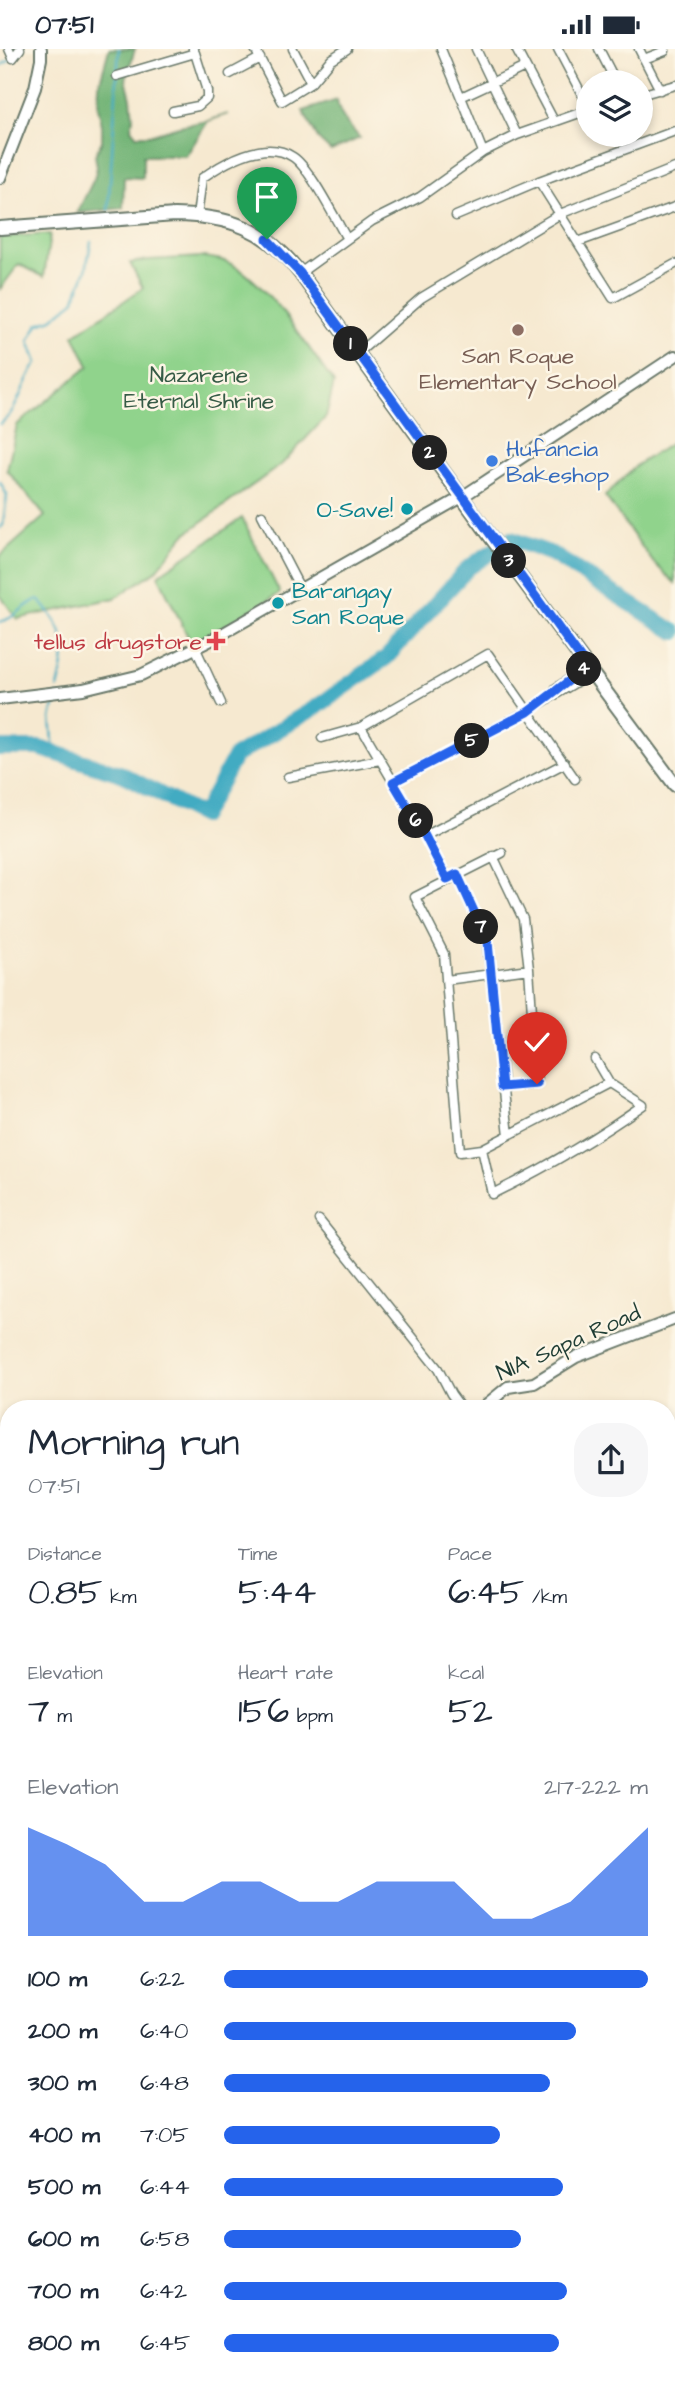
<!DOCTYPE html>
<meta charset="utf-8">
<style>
:root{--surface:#fff;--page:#f6f6f7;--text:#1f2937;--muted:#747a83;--accent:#2563eb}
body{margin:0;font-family:"Architects Daughter",sans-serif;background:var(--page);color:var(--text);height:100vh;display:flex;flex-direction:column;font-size:26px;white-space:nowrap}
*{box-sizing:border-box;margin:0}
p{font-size:23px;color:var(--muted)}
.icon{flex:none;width:38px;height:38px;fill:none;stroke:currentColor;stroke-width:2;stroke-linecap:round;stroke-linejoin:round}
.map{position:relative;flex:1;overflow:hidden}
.details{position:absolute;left:0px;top:1351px;width:676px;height:987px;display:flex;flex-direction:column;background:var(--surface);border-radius:28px 28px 0 0;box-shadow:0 4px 10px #0003}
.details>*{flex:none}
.tools{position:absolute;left:576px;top:21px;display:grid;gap:14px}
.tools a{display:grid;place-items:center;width:77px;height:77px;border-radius:50%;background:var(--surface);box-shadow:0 4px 10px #0003;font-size:35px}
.pin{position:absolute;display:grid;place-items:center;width:60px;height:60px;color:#fff;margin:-72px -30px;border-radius:50% 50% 50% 0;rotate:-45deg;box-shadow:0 0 7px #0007}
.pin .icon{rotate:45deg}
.km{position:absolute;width:35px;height:35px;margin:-18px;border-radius:50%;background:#222;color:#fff;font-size:19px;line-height:35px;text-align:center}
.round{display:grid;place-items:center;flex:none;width:74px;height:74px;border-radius:28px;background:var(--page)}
.summary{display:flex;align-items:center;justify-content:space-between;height:119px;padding:0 28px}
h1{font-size:38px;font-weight:600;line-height:52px}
.stats{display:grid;grid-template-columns:repeat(3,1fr);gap:10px;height:119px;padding:7px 28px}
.stats div{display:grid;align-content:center}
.stats b{font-size:35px;font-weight:600}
.stats small{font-size:19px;font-weight:400}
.stats p{font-size:19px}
.chart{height:196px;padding:14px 28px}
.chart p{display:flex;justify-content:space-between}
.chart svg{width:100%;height:126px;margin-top:7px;fill:var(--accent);opacity:.7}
ul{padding:0 28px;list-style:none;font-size:23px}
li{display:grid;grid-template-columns:112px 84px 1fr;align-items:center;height:52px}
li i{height:18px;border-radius:9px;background:var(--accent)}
.status{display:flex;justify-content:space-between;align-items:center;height:49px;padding:0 35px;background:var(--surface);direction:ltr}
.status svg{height:19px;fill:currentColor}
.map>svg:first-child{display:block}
.green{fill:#90d38c;stroke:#588860;stroke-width:2}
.forest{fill:#74b578;stroke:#4a7956;stroke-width:2}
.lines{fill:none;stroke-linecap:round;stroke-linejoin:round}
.stream{stroke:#42abc2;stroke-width:2.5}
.river{stroke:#42abc2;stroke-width:16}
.street-casing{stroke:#6a796b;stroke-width:11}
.secondary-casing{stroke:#6a796b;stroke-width:14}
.primary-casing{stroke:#6a796b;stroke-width:16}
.street{stroke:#fff;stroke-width:8}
.secondary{stroke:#fff;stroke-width:10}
.primary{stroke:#fff;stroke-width:12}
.route-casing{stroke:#fff;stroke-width:14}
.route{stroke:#2563eb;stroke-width:9}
.education-dot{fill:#8d6e63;stroke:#fcf5e5;stroke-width:2.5}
.shop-dot{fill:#3f7fe0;stroke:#fcf5e5;stroke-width:2.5}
.culture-dot{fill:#0f9aa8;stroke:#fcf5e5;stroke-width:2.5}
.health-dot{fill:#e0444e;stroke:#fcf5e5;stroke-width:2.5}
.labels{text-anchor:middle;stroke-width:5;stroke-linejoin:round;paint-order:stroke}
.education-label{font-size:23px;fill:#785e54;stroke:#fcf5e5}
.park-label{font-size:23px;fill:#365b46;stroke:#fcf5e5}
.shop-label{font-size:23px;fill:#366cbe;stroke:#fcf5e5;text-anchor:start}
.culture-label{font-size:23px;fill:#0d838f;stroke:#fcf5e5;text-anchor:end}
.health-label{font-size:23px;fill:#be3a42;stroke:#fcf5e5;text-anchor:end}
.street-label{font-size:23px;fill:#1f3d34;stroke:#fcf5e5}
</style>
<div class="status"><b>07:51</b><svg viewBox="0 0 49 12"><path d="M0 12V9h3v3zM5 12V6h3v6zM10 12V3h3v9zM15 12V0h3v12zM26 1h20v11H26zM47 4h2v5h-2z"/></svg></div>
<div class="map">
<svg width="675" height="2338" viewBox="0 0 675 2338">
<rect width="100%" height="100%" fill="#fcf5e5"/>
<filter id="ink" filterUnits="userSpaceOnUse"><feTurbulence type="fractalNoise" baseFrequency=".0143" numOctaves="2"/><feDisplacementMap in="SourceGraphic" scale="14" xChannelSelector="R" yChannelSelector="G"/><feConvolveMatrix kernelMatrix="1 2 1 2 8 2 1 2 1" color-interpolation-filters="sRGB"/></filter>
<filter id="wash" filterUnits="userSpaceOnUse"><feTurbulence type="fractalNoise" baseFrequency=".00686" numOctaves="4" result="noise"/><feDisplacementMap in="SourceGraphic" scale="28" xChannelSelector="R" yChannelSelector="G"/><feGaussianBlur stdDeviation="1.57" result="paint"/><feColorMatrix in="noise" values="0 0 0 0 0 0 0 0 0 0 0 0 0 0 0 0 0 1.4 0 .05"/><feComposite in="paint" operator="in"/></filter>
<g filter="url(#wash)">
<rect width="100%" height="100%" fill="#f6e9d0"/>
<path class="green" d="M50,185L44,228L19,215L0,240V188Z
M203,208C211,209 222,210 229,214C267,232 308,299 334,334L326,368L282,415L184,486L157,521L115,549L17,570L0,546V507L45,467L7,421L17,376L89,317L74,286L143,239L130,214L148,211Z
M675,392V534L653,513L605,447L638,415Z
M242,469L280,544L192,596L158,526Z"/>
<path class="forest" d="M109,0H135L126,30L131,49L133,69L131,79L136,86H149L179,77L208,72L228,65L208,72L186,107H143V129L124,128L123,159L77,164L94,130L97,118L95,106L102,92V76L98,58L99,36Z
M337,51C338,66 350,78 360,89L331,102L318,90L303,62Z"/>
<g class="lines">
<path class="stream" d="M0,17L12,10
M108,162L119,0
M0,375C20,361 22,332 37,314L29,292L38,275L52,270L74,252L86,221L91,193
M0,433L7,446L3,476L0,479
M0,573C14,570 24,556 38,550C68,582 68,598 58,639
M54,703L51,669L57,646
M667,2195L675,2189
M283,2329L286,2338
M178,2338L187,2334L198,2338"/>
<path class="river" d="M0,699H39L122,725L202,767L235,707L318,657L386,609L468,519L511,490L552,505L675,583"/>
</g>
</g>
<g filter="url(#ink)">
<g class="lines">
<g class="street-casing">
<path id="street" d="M9,0L13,9L20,0
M255,0L282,52L311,34
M293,0L311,34L331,10L347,0
M441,0L462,51
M476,0L517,86
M516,0L554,72
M558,0L588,57
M599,0L616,33
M639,0L660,41
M644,10L665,2
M230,25L260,9
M117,27L195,4L193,0
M640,46L675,36
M173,62L198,57L207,49V42L195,4
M483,103L461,48L525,18
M539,132L613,249L675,215
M197,167L202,129C225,113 265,89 293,108C310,119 335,170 347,190
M456,167L539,132L675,82
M578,193L675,158
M300,224L372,172L420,148L483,103L517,86L588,61
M358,304L421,249L560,165L675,119
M262,466L301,541
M195,598L221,654
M553,645L556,639L587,618
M361,678L425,787L447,830
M322,689L361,678L488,605L575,730
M288,728L380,711
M393,733C461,698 529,664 592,623
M425,787L565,714
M502,804L415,848L444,905L460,1103L482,1100L609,1034
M493,807L523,870L529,920L537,1035L502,1038
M457,825L487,893L509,1086
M446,931L529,920
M482,1100L492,1145C545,1119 595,1090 643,1056L609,1034L595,1010
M319,1171L438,1320L451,1345L462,1360
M0,2054L9,2047
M0,2067L9,2060
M0,2120L9,2113
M0,2173L9,2166
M0,2227L9,2220
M0,2271L9,2269
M0,2314L9,2313
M65,2338L74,2329"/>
</g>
<g class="secondary-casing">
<path id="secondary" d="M0,129L35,39L41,10V0
M0,650L83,640L141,626L215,589L462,448L675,307
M481,1360L508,1338L534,1334L576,1308L675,1270
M0,1660L9,1658"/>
</g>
<g class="primary-casing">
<path id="primary" d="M0,179L175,166C230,167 265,179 300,224L490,487L675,736"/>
</g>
<use href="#street" class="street"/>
<use href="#secondary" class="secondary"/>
<use href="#primary" class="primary"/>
</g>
</g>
<g class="lines" filter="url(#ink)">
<g class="route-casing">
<path id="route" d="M267,190L300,224L587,618L528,663L393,733L425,787L447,830L457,825L488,893L502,1038L537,1035"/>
</g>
<use href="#route" class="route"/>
</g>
<circle class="education-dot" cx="518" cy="281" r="7"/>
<circle class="shop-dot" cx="492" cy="412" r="7"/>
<g class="culture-dot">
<circle cx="407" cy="460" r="7"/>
<circle cx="278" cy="554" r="7"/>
</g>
<path class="health-dot" d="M212.5 581.5h7v7h7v7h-7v7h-7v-7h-7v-7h7z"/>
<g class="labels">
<g class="education-label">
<text x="518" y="314">San Roque<tspan x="518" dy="26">Elementary School</tspan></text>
</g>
<g class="park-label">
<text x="199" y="333">Nazarene<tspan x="199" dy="26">Eternal Shrine</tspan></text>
</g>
<g class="shop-label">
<text x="506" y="407">Hufancia<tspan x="506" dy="26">Bakeshop</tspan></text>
</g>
<g class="culture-label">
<text x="393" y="468">O-Save!</text>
<text x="292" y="549" text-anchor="start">Barangay<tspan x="292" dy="26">San Roque</tspan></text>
</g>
<g class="health-label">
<text x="202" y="600">tellus drugstore</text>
</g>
<g class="street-label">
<text transform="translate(568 1293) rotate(-24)" y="8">NIA Sapa Road</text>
</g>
</g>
</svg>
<div class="tools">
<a><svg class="icon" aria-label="layers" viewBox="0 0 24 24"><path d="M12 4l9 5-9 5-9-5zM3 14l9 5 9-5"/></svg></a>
</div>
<div class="pin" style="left:267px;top:190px;background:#1e9e55"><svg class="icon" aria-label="arrive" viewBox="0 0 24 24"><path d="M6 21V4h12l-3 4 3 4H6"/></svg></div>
<div class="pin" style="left:537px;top:1035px;background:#d93025"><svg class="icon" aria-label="check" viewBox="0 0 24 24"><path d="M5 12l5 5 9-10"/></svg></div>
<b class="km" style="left:351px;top:295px">1</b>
<b class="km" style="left:430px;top:404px">2</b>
<b class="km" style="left:509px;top:512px">3</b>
<b class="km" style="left:584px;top:620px">4</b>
<b class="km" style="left:472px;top:692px">5</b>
<b class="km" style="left:416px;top:772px">6</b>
<b class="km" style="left:481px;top:878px">7</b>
<section class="details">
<div class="summary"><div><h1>Morning run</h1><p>07:51</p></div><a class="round"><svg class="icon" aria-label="share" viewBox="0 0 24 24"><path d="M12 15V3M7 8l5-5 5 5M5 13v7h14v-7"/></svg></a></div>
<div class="stats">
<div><p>Distance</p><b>0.85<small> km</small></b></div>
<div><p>Time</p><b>5:44</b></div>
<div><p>Pace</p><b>6:45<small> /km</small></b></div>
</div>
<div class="stats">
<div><p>Elevation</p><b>7<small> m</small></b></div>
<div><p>Heart rate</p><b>156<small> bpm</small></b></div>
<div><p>kcal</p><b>52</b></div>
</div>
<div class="chart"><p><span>Elevation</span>217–222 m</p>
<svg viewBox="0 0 160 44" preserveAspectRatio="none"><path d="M0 44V6L10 12L20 19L30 32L40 32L50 25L60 25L70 32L80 32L90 25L100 25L110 25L120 38L130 38L140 32L150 19L160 6V44z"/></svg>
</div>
<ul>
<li><b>100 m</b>6:22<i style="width:100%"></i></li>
<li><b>200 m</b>6:40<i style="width:83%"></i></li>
<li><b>300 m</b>6:48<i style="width:77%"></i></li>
<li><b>400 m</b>7:05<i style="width:65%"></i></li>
<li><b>500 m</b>6:44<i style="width:80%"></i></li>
<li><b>600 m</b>6:58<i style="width:70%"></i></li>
<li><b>700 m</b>6:42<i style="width:81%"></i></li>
<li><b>800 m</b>6:45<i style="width:79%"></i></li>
</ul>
</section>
</div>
